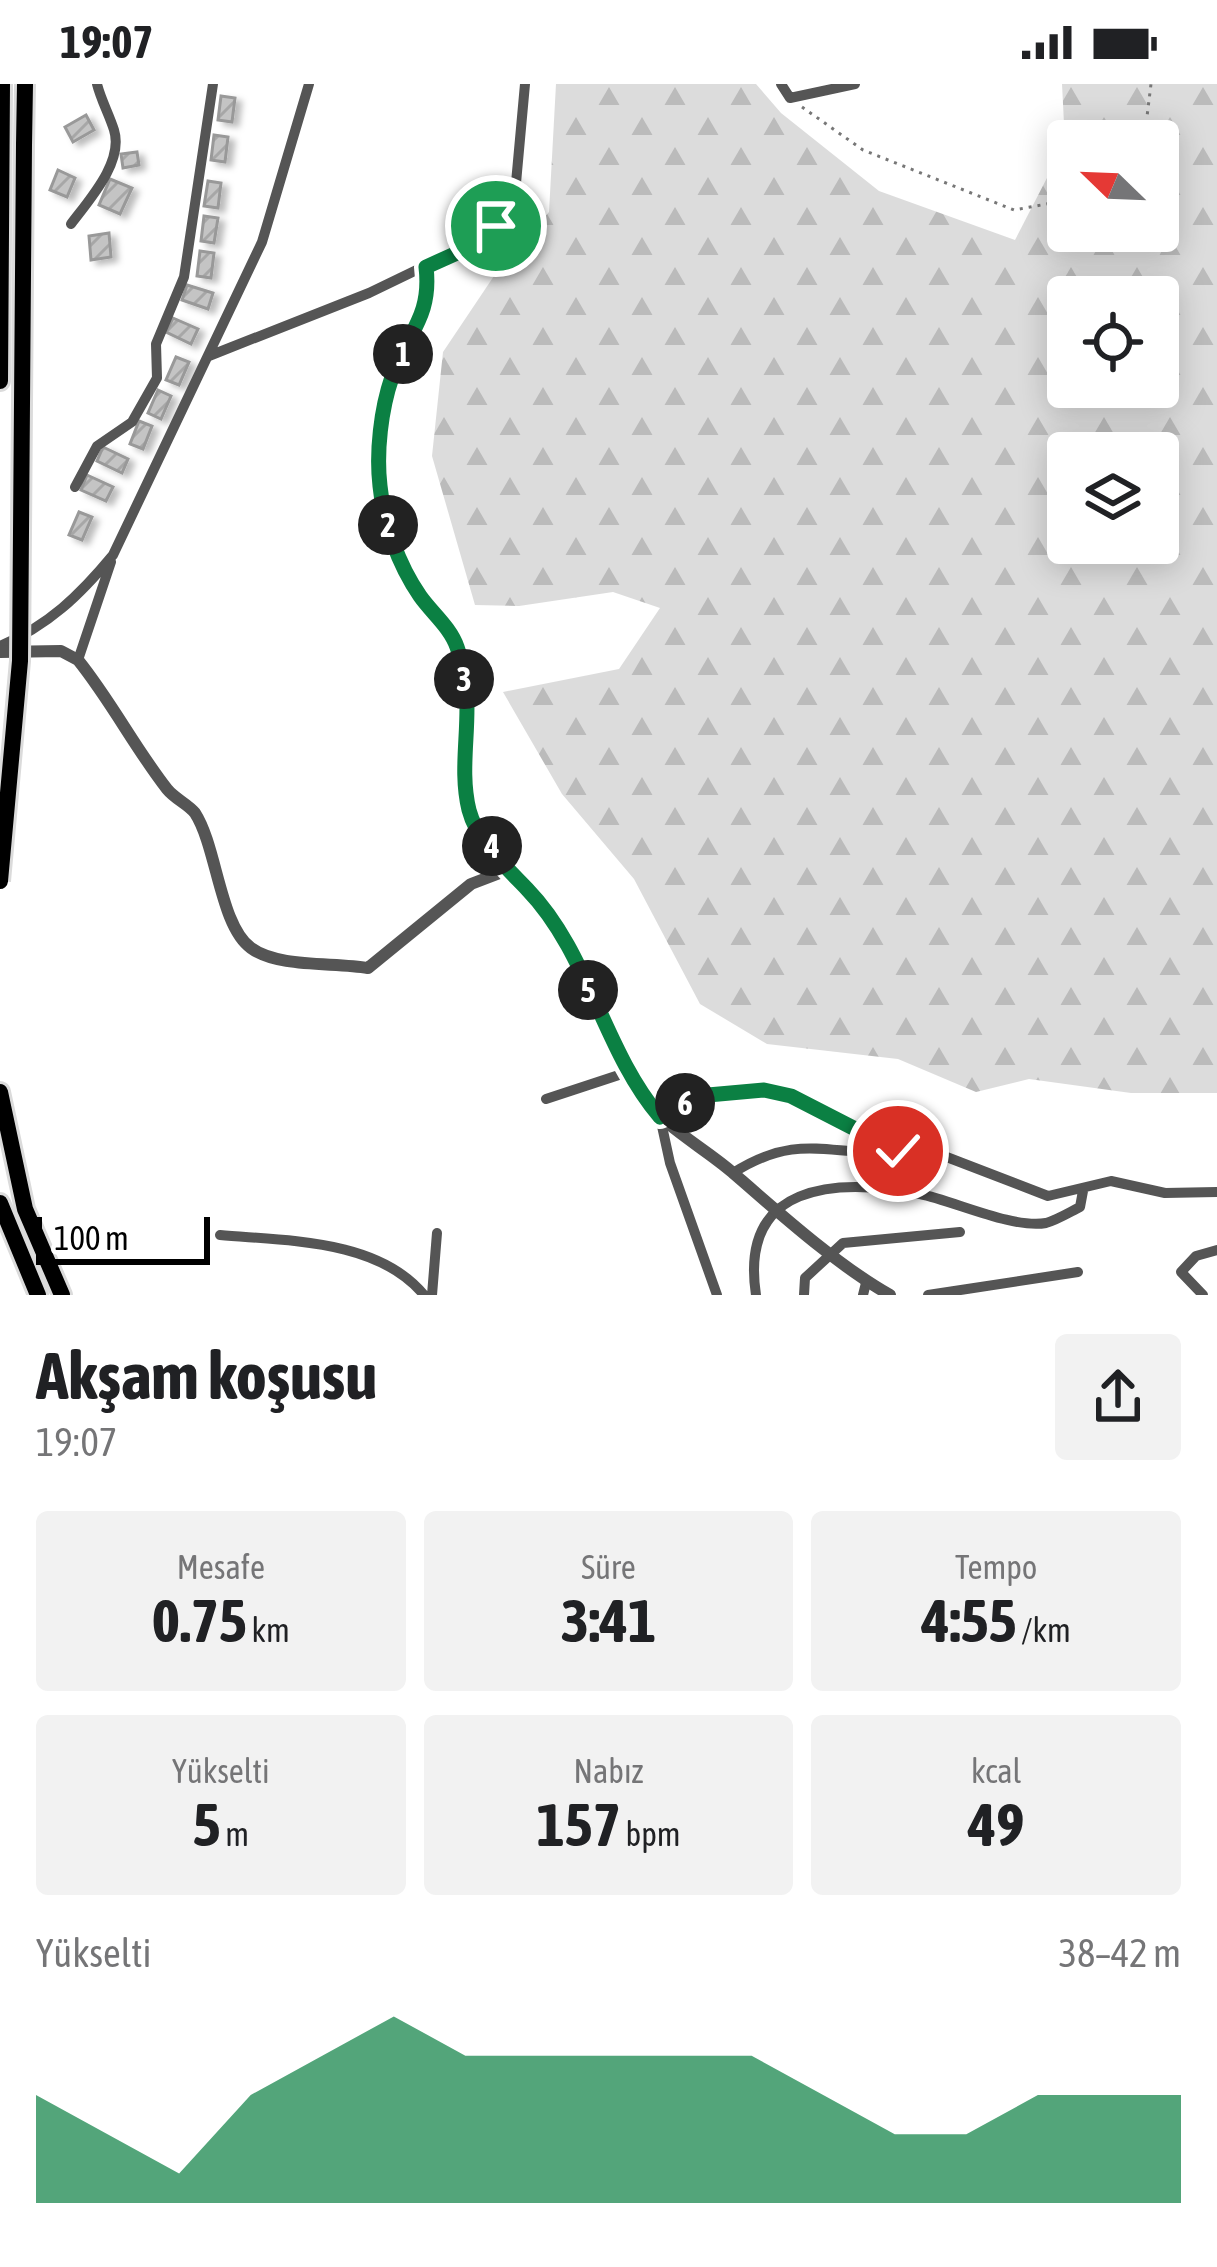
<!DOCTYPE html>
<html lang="tr">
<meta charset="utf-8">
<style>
:root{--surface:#fff;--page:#f2f2f2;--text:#202124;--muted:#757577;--accent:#0b8043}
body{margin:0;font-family:"Asap Condensed",sans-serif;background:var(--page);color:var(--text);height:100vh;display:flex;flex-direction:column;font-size:45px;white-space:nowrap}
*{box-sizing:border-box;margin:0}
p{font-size:39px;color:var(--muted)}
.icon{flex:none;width:66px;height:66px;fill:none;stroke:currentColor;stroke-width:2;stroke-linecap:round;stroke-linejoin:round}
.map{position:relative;height:1211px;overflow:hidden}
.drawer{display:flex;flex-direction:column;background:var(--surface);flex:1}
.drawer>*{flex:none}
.needle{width:78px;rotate:293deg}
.tools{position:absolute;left:1047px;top:36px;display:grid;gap:24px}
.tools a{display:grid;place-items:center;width:132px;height:132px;border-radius:12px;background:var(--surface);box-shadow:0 6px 30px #0003;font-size:60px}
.scale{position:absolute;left:36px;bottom:30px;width:174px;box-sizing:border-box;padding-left:12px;border:6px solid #000;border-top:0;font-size:33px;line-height:42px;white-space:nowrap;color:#000;-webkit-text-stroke:9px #fff;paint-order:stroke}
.pin{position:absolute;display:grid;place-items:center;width:102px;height:102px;color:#fff;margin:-51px;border:6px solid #fff;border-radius:50%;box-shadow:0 3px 12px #0007}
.km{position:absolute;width:60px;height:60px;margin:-30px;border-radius:50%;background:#222;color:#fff;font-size:33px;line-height:60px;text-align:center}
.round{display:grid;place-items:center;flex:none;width:126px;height:126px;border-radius:12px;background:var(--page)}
.head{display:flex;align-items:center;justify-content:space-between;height:204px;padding:0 36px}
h1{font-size:66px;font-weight:700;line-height:90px}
.stats{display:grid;grid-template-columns:repeat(3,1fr);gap:18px;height:204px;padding:12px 36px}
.stats div{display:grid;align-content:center;border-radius:12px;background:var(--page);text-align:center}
.stats b{font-size:60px;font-weight:700}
.stats small{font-size:33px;font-weight:400}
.stats p{font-size:33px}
.chart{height:336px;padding:24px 36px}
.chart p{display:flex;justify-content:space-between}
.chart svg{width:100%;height:216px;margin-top:12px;fill:var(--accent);opacity:.7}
.status{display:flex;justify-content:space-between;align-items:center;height:84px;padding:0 60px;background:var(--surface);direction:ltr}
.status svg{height:33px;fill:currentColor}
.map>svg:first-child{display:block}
.forest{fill:url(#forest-firs);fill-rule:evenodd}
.building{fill:url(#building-hatch);stroke:#999;stroke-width:3;filter:url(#shadow)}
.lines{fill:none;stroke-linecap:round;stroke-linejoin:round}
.trunk-casing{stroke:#dbdbdb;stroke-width:22}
.path{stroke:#777;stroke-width:3;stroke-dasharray:3 6;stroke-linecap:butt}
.minor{stroke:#555;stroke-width:10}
.tertiary{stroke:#555;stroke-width:12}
.trunk{stroke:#000;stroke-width:16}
.trunk-bridge-casing{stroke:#dbdbdb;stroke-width:22;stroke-linecap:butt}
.trunk-bridge{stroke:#000;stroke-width:16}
.route-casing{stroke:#fff;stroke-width:24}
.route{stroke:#0b8043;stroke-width:15}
</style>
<div class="status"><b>19:07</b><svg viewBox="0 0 49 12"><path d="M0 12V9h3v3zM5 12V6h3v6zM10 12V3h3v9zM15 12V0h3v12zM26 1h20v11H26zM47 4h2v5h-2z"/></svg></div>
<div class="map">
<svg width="1217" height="1211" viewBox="0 0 1217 1211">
<defs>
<pattern id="forest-firs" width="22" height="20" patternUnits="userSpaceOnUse" patternTransform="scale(3)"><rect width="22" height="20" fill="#dcdcdc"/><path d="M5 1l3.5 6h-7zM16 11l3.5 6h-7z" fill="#bbb"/></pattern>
<pattern id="building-hatch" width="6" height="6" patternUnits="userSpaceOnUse" patternTransform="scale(3)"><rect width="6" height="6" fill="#c4c4c4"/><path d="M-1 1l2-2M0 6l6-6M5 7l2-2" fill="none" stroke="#a7a7a7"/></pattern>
<filter id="shadow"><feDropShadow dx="6" dy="4" stdDeviation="3" flood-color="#0004"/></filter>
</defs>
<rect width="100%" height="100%" fill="#fff"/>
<path class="forest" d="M556,0H756L781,29L879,107L1015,156L1065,59L1062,0H1217V1009H1131L1029,995L976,1008L898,975L767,960L700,920L634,795L562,710L503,608L619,585L660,524L613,508L519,522L475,521L432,372L443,268L496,189L549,128ZM1068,57H1158V147H1068ZM1068,213H1158V303H1068ZM1068,369H1158V459H1068Z"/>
<path class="building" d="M221,12L235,14L232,38L218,36Z
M86,31L94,46L73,58L65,43Z
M214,51L228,53L225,78L211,76Z
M137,68L139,81L123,84L121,70Z
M58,86L75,94L67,113L50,106Z
M110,95L132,104L120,130L99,121Z
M208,97L221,99L218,124L204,122Z
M204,132L218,134L214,159L201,157Z
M109,149L111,173L91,176L89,152Z
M200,167L214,169L211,194L197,192Z
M187,201L213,209L208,225L182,216Z
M173,234L198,245L191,260L166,248Z
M176,273L189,278L179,301L166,296Z
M158,306L171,312L161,335L148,329Z
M139,337L152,342L143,365L130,360Z
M103,363L128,375L122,389L97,377Z
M87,391L113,403L106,417L81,406Z
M79,428L92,433L82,456L69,451Z"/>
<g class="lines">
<g class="trunk-casing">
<path id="trunk" d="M24,61L25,0
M0,297L2,0
M0,1008L25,1125L62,1211
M0,1119L38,1211"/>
</g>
<path class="path" d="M802,23L863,66L1014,126L1068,116
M1144,57L1151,0"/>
<path class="minor" d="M781,0L790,14L855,0
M71,140C89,116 124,78 114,46C109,30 101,16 97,0
M426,183L430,215L391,294L380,365V401L402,484L457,562L471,630L466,683L469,727L505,787
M209,272L369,209L487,152L505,130L516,99L525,0
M75,403L97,362L132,338L157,294L156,260L184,193L213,0
M0,562C48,542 80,511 113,471L262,158L309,0
M78,576L111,478
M546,1015L628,988
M733,1089C809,1040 845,1083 913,1062
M220,1151C287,1157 378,1155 424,1211
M432,1211L437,1149
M717,1211L670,1079L660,1033L708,1011L764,1006L791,1012L865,1050L918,1062L1048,1112L1111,1097L1165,1109L1217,1108
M756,1211C739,1100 834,1093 920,1110C954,1117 1013,1145 1046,1139C1057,1136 1070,1128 1080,1123L1083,1107
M804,1211L805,1194L843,1159L960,1148
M863,1211L866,1199
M928,1211L1078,1188
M1203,1211L1181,1188L1196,1172L1217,1166"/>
<path class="tertiary" d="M0,568L61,567L78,576C111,617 135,664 167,705C175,715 188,720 195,729C217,763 220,842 251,864C278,884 334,878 368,884L471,800L505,787C574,849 591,938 642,1012C664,1043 703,1063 732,1088C779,1129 837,1181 890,1211"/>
<use href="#trunk" class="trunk"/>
<g class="trunk-bridge-casing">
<path id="trunk-bridge" d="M0,797L20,577L24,61"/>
</g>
<use href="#trunk-bridge" class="trunk-bridge"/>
</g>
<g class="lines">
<g class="route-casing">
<path id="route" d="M496,142L477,160L426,183C432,233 407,249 392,293C381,325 376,368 380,402C384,440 398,480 420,512C432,529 450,543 457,563C479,621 456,673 469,726C477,757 506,783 527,805C589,869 603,966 660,1033L708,1011L764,1006L791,1012L865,1050L918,1062L898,1067"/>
</g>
<use href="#route" class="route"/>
</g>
</svg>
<div class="tools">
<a><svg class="needle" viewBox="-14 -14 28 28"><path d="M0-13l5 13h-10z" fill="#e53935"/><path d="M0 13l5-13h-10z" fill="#757577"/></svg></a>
<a><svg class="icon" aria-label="locate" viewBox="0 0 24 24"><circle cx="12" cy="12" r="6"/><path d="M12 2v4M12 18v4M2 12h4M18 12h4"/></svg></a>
<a><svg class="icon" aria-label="layers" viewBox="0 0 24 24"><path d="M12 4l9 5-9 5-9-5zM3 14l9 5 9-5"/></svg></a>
</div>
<div class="scale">100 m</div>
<div class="pin" style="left:496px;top:142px;background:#1e9e55"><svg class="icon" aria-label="arrive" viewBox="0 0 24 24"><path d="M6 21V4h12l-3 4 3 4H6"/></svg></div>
<div class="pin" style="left:898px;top:1067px;background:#d93025"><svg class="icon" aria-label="check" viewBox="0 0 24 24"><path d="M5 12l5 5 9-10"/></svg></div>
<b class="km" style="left:403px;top:270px">1</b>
<b class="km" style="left:388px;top:441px">2</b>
<b class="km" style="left:464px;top:595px">3</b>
<b class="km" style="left:492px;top:762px">4</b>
<b class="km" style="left:588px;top:906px">5</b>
<b class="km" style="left:685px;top:1019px">6</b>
</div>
<section class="drawer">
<div class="head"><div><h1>Akşam koşusu</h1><p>19:07</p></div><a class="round"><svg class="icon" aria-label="share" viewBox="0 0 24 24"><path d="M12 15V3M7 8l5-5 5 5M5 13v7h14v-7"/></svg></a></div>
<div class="stats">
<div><p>Mesafe</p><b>0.75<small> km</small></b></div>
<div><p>Süre</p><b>3:41</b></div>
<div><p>Tempo</p><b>4:55<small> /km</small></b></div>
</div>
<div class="stats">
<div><p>Yükselti</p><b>5<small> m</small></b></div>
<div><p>Nabız</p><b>157<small> bpm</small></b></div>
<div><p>kcal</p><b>49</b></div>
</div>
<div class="chart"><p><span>Yükselti</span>38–42 m</p>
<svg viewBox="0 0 160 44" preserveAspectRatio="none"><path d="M0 44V22L10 30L20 38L30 22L40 14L50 6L60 14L70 14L80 14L90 14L100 14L110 22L120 30L130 30L140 22L150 22L160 22V44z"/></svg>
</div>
</section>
